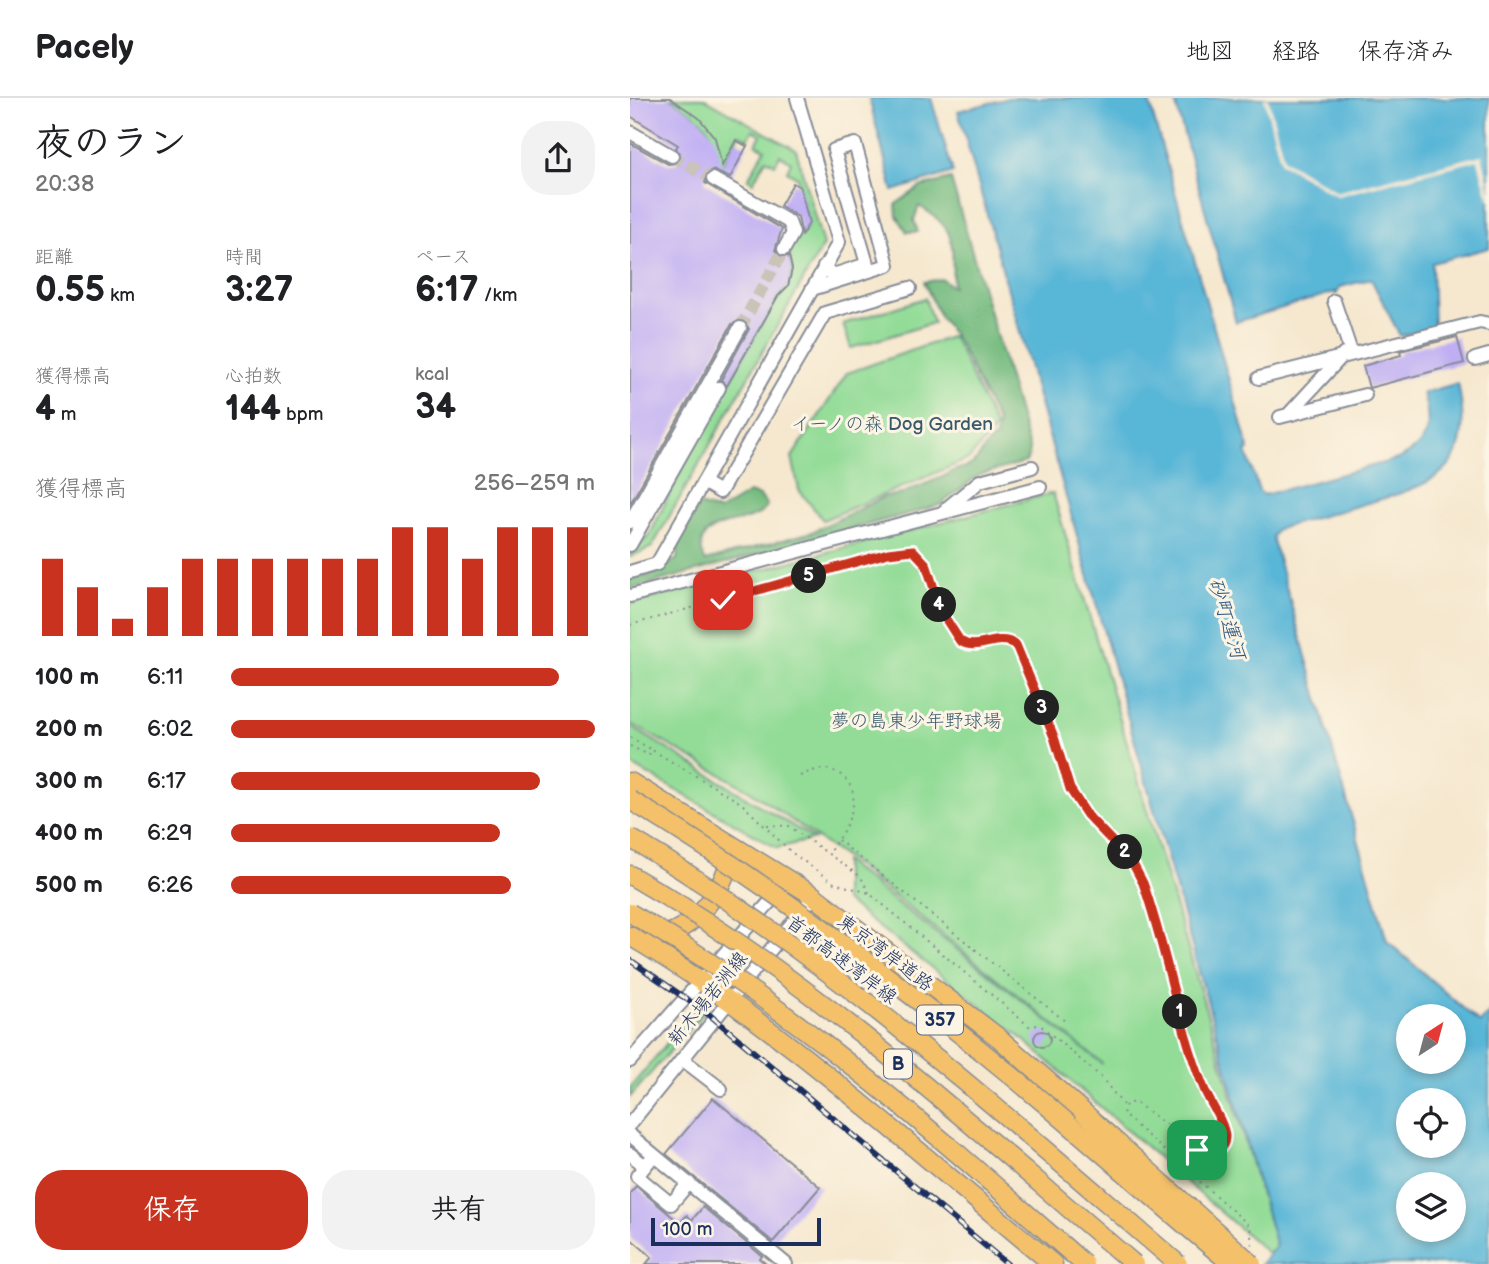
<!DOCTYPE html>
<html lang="ja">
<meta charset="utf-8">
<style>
:root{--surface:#fff;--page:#f2f2f2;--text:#202124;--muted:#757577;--line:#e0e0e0;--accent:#c8321e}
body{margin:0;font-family:"Balsamiq Sans","Klee One",sans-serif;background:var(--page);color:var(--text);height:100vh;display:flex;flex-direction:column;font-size:26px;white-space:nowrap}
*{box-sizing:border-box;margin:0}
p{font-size:23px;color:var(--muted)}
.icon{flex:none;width:38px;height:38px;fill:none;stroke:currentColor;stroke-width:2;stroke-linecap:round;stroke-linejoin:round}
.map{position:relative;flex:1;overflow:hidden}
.side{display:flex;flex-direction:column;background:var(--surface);width:630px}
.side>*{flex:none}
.needle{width:46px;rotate:36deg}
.tools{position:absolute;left:766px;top:906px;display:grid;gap:14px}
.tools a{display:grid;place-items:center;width:70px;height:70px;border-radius:50%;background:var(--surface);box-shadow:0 4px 10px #0003;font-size:35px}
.scale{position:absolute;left:21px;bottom:18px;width:170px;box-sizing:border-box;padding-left:7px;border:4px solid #1b2f5e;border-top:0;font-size:19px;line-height:24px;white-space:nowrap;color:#1b2f5e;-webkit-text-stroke:5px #fcf5e5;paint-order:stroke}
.pin{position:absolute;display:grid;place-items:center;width:60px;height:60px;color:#fff;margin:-30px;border-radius:14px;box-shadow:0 4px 10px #0006}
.km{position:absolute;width:35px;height:35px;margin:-18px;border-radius:50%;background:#222;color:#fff;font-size:19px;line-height:35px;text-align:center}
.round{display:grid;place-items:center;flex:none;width:74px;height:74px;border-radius:28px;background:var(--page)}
.headline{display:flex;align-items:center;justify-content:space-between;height:119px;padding:0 35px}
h1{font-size:38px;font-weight:600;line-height:52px}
.stats{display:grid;grid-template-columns:repeat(3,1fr);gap:10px;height:119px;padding:7px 35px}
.stats div{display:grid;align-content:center}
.stats b{font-size:35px;font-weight:600}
.stats small{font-size:19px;font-weight:400}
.stats p{font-size:19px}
.chart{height:196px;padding:14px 35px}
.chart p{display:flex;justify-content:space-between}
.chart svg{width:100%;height:126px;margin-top:7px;stroke:var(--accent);stroke-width:6}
.primary-button{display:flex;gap:14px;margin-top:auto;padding:14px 35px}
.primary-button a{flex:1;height:80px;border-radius:28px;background:var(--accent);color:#fff;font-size:28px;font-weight:600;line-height:80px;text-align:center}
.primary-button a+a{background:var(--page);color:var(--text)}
ul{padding:0 35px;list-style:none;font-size:23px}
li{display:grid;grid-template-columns:112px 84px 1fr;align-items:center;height:52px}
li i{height:18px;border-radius:9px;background:var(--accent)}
header{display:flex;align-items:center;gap:42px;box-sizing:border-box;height:98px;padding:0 35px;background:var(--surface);border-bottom:2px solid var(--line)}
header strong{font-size:33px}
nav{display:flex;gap:38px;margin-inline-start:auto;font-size:24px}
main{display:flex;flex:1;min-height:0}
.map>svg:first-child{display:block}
.green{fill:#93dc97;stroke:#57867a;stroke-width:2}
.forest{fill:#76bc80;stroke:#48766f;stroke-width:2}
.water{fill:#59b6d7;stroke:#3a729a;stroke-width:2;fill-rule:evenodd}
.pier{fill:#f6e8cf}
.building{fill:#bfaef4}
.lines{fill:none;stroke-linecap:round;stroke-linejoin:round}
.minor-tunnel{stroke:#cac3b8;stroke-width:12;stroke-dasharray:12 6;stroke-linecap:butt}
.minor-casing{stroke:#888c96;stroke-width:16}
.highway-casing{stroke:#888c96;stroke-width:21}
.path{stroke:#888c96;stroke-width:2;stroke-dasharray:2 5;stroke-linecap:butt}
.minor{stroke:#fff;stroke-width:12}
.highway{stroke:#f4c16b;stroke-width:18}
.rail-casing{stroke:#1b2f5e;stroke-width:6}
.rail{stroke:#fcf5e5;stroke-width:3.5;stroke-dasharray:10;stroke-linecap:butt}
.highway-bridge-casing{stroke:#888c96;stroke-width:21;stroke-linecap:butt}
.highway-bridge{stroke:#f4c16b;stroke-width:18}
.route-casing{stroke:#fff;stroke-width:14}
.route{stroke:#c8321e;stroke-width:9}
.labels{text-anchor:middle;stroke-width:6;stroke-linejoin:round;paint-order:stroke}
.shield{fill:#fcf5e5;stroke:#5e6a86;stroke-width:2}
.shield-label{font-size:18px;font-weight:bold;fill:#1b2f5e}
.park-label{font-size:19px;fill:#395a6c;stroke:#fcf5e5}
.street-label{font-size:19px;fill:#1b2f5e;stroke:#fcf5e5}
.water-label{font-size:21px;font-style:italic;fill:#2e5882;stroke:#fcf5e5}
</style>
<header>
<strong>Pacely</strong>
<nav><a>地図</a><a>経路</a><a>保存済み</a></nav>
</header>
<main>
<section class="side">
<div class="headline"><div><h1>夜のラン</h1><p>20:38</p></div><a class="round"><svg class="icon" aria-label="share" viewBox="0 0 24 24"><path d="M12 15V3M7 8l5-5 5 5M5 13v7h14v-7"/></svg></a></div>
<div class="stats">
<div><p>距離</p><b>0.55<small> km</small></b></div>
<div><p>時間</p><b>3:27</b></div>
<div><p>ペース</p><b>6:17<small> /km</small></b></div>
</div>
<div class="stats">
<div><p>獲得標高</p><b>4<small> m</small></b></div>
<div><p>心拍数</p><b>144<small> bpm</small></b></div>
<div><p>kcal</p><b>34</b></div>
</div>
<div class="chart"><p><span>獲得標高</span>256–259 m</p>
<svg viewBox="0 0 160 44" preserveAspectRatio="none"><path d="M5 44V17M15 44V27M25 44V38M35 44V27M45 44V17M55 44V17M65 44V17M75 44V17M85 44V17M95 44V17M105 44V6M115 44V6M125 44V17M135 44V6M145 44V6M155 44V6"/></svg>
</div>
<ul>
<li><b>100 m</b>6:11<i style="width:90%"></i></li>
<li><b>200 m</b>6:02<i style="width:100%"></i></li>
<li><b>300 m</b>6:17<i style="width:85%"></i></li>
<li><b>400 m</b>6:29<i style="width:74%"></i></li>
<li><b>500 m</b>6:26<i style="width:77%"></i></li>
</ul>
<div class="primary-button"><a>保存</a><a>共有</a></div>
</section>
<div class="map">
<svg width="859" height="1166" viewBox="0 0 859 1166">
<rect width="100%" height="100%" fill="#fcf5e5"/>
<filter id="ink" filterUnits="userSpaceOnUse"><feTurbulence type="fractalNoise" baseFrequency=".0143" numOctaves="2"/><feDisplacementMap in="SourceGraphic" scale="14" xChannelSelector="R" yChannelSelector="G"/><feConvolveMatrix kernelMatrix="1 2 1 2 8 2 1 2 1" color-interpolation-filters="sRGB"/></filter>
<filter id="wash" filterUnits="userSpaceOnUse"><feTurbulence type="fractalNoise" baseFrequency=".00686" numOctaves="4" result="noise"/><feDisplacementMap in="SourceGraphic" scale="28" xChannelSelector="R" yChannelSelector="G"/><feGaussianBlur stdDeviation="1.57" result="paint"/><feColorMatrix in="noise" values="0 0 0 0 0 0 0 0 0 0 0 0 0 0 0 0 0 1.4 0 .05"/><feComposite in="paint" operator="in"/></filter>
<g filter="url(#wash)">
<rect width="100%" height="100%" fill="#f6e8cf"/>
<path class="green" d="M40,0H74L166,52L193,147L22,449L0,459V455L19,439L56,360L148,198C162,187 165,172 158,156L169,134H173L179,125L167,79L157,73L161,64L150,57L145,66L136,61L123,84L118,81L135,51L126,46L131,37L123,32L118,41L109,36L89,73C83,27 78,26 40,0Z
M295,200L303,225L221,250L213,226Z
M323,238L366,330L339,361L193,422L169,392L162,359L217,275Z
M423,395L646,1148L639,1156L388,937L214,802V763L473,966L227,768L120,693L0,625V506Z
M0,628L184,741L147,750L0,666Z
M75,903L77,909L73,915L0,999V990L71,904Z"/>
<path class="forest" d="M321,81L400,353L396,364L349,377L310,407L0,491V478H19L47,461L48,446L69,407L89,413L119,395L130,398L137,407C129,432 54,415 75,463L182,434L254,399L271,396L317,377C324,369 335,372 343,365C353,357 354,346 366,339L368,325L328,243L310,219L294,184L312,181L323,189C321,146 330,132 289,108L284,122L288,134H277L267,118L266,106L290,89Z"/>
<path class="water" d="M239,0H301L323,74L263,93Z
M379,0H518L619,352L616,353L629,393L634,397L768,361C801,345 802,327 793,295L828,285C845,367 814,384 741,404C710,413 678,422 647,431L642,439L757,843L850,925L859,915V1166H631L646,1148L328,13ZM779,919H824V964H779ZM779,1003H824V1048H779ZM779,1087H824V1132H779Z
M544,0H859V150L802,165L804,229L770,238L741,181L710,189L706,197L705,194L606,224Z"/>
<path class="pier" d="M634,0H638L654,62L707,94L852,57L859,87V103L848,62L707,98L651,65Z"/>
<g id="blocks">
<path class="building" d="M0,0H40L69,20L85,40L92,68L106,42L117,48L100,80L82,72L76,76L75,85L152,131L145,152L150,159L159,158L162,171L158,188L148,198L97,288L91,282L119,231L114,222L102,226L0,406V45L38,66L47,65L51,59L46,50L48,47L0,18Z
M163,85L170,89L179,125L172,137L168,119L150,108Z
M827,239L834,265L739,290L733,268L771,257L770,253Z
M404 941a8 8 0 1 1 16 0a8 8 0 1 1-16 0Z
M83,1000L190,1089L143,1144L36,1056Z
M6,1088L50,1125L57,1117L62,1122L73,1109L132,1158L130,1161L136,1166H16L22,1159L0,1140V1095Z"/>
</g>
</g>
<g filter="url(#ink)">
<use href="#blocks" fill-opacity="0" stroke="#888c96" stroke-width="2"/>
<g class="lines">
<path class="minor-tunnel" d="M42,58L83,81
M110,230L154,151"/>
<g class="minor-casing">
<path id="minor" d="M0,34L42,58
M83,81L159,124L163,135L154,151
M182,191L258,167L225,46L204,52L237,166L203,177L194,169
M704,203L721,254
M845,261L859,257
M629,280L850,224L859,226
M658,317L714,256
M650,319L735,297
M73,384L90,394L195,215L280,190
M317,410L350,383L402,369
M0,424L110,230
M0,447L89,290
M0,474L27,466L209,144L167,0
M0,498L410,389
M52,961L91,991
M0,963L160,781
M0,1026L184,798
M0,1037L156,1166
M0,1056L15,1068
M24,1057L7,1078L41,1106L59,1085"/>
</g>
<g class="highway-casing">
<path id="highway" d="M0,684L184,798L369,940L453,1014
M0,777L17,787
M25,837C60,840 103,784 99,751
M0,838C154,929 285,1053 423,1166"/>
</g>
<path class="path" d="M0,527L259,455L283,452L296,466L312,515L330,543C349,555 366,534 386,547L424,639L440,691L457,717L503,764L513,785L566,971L594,1034L592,1046L585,1053L575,1055L505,1004L496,1006L493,1016L620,1128L622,1147
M0,639L22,652
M0,648L19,657L22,652L111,705L161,754L204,785L239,795L399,928L410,927L472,980L493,1007
M170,678C185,671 197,667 211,677C239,699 213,734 198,756
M137,727L159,728L231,779L239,795
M208,742L435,923"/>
<use href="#minor" class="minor"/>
<use href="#highway" class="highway"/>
<g class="rail-casing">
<path id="rail" d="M0,862L81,918L377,1166"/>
</g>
<use href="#rail" class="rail"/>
<g class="highway-bridge-casing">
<path id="highway-bridge" d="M0,702C132,781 258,876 377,974C453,1036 526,1104 602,1166
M0,740C199,858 373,1016 548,1166
M17,787C195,891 347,1033 504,1166
M0,815C169,912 308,1038 454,1166
M453,1014L622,1166"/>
</g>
<use href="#highway-bridge" class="highway-bridge"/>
</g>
</g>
<g class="lines" filter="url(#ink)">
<g class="route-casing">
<path id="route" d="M93,502L258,455L283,452L296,466L312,515L330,543C349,555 366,534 386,547L424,639L440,691L457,717L502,764L513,785C537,852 547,923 573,988C578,1003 594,1023 595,1038C595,1054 579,1058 567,1052"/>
</g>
<use href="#route" class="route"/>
</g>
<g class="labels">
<g class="shield">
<rect x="287" y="907.5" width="46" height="29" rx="5"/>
<rect x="254" y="951.5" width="28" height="29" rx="5"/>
</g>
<g class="shield-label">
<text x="310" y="928">357</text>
<text x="268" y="972">B</text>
</g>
<g class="park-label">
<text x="262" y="332">イーノの森 Dog Garden</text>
<text x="286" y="629">夢の島東少年野球場</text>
</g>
<g class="street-label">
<text transform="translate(256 854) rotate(37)" y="7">東京湾岸道路</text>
<text transform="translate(212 861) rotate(37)" y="7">首都高速湾岸線</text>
<text transform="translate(77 900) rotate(-51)" y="7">新木場若洲線</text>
</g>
<g class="water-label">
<text transform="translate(597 520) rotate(73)" y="7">砂町運河</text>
</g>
</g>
</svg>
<div class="tools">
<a><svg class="needle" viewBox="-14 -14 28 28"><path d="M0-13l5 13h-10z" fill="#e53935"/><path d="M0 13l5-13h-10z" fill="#757577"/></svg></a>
<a><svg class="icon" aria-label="locate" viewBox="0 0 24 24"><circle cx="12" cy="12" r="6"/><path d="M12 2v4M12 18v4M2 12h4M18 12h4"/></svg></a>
<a><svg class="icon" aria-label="layers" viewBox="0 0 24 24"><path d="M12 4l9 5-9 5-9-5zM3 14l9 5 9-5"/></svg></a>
</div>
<div class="scale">100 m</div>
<div class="pin" style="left:567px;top:1052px;background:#1e9e55"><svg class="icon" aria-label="arrive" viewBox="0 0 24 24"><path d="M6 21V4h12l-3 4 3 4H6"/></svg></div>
<div class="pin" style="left:93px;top:502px;background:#d93025"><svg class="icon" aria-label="check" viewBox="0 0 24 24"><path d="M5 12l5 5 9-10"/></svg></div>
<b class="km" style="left:550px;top:914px">1</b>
<b class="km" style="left:495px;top:754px">2</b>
<b class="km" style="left:412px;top:610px">3</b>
<b class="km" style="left:309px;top:507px">4</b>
<b class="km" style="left:179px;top:478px">5</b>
</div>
</main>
